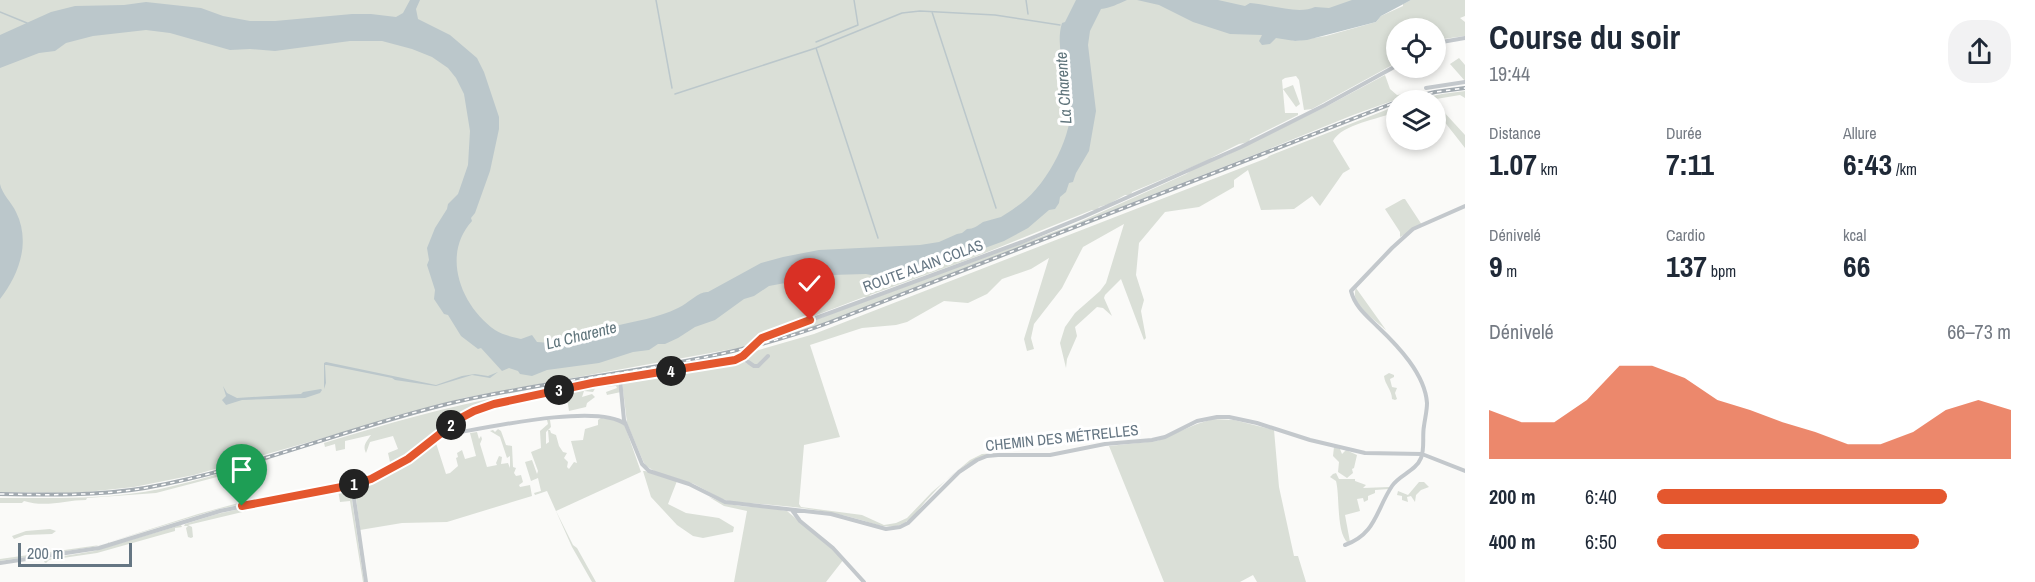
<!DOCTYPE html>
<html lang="fr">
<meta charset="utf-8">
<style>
:root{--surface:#fff;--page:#f2f2f3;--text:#1f2937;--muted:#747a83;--accent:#e4572e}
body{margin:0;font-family:"Archivo Narrow",sans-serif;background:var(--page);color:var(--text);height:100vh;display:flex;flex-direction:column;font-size:22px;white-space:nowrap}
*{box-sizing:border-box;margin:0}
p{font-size:20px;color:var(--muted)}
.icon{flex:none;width:33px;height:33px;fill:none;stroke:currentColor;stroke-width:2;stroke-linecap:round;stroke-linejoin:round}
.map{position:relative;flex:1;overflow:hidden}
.sheet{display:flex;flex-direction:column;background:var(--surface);width:570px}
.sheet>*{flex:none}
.controls{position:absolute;left:1386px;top:18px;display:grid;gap:12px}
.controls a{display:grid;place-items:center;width:60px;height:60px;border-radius:50%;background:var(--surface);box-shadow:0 3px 9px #0003;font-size:30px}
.scale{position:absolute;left:18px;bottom:15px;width:114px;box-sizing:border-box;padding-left:6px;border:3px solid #657683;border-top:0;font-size:16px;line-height:21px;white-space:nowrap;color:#657683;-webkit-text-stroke:4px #fff;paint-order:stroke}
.pin{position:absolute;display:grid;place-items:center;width:51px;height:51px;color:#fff;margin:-62px -26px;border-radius:50% 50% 50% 0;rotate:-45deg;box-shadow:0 0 6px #0007}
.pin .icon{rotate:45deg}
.km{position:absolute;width:30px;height:30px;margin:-15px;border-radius:50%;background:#222;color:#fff;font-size:16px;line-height:30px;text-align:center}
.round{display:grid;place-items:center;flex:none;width:63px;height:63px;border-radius:24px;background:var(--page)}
.headline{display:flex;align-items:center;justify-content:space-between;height:102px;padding:0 24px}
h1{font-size:33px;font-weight:700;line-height:45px}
.metrics{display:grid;grid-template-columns:repeat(3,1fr);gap:9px;height:102px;padding:6px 24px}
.metrics div{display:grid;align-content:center}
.metrics b{font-size:30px;font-weight:700}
.metrics small{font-size:16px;font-weight:400}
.metrics p{font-size:16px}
.chart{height:168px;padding:12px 24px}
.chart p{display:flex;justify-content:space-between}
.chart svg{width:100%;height:108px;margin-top:6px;fill:var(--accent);opacity:.7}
ul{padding:0 24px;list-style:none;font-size:20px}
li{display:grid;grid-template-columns:96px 72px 1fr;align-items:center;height:45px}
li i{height:15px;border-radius:8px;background:var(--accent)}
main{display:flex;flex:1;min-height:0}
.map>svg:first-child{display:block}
.green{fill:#dadfd7}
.water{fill:#bbc7cb}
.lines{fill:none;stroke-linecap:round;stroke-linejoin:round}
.stream{stroke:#bbc7cb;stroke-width:1.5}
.minor{stroke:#c3c8cc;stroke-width:4}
.rail-casing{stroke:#a2aab0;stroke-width:4}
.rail{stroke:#fff;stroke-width:1.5;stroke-dasharray:4.5;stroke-linecap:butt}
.route-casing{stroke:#fff;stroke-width:12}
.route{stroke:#e4572e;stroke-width:8}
.labels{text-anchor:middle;stroke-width:6;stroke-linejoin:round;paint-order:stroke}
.street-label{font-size:15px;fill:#657683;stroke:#fff}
.water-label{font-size:16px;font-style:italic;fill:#60757c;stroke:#fff}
</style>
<main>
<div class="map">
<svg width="1465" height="582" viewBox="0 0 1465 582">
<rect width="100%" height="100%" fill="#fafaf8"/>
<path class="green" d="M0,0H1160L1295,41L1326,36L1376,22L1381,16L1403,6V4L1411,0H1465V16L1460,18L1465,22V36L1436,40V28H1396V63L1312,109L1304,110L1299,80L1296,76L1285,78L1282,80L1285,113H1298V115L1250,139L1249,142L1239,144L1211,158L1223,157L1329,105L1385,75L1390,89L1397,95L1417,92L1353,115L1269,149L822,324L757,344L766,338L1075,224L1186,174L1206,161L1132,192L1131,195H1125L1109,204L1099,207L1097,210H1092L970,259L870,295L868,298L864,297L801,321L798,324L794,323L765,334L749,346L463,398L194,475L134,487L77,493L0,492Z
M1200,0H1363L1307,16Z
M1459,58L1465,65V81L1450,64Z
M1293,85L1300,104L1296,107L1283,89Z
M1465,91V98L1460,95L1436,99L1443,111L1465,135V148L1436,111V100H1413L1442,94Z
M1396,106V112C1379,119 1342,124 1333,141L1350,169L1343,173L1320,206L1312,196L1294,209L1261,210L1248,170L1234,180V187L1199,207L1165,212L1139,243L1136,275L1144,300L1141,311L1146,338L1144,340L1121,279L1105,295L1104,298L1112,316L1103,308L1097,307L1075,327L1077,336L1067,359L1066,368L1060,343L1065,327L1075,313L1100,291L1106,283L1124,224L1083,247L1062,288L1034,324L1031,338L1034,349L1027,351L1024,339L1049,258L1031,269L1002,279L987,294L968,303L944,301L907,322L896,325L862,328L810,345L840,437L804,445L799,504L801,507L862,515L884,525L896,523L907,518L932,492L970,460L982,454L1000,453C966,458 948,477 925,502C918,510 912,520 902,524C888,530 875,524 861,520C820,508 776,505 733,502L722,499L694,484L656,472L646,466L643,461L627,423L622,382L628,380L742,361L748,364L749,356L752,352L814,334L1267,158L1269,156Z
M1403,199H1405L1422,225L1400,237V232L1385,209Z
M1356,288L1386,330C1376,320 1349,305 1356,288Z
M743,353L737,357L725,360L617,381L621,392L607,395L606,392L617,388L616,386L600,387L597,385L593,392L584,391L582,397L592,394L595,397L587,403L586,407L569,411L567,398L564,397L559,402L558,400V392L574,385L539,392L534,391Z
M1389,373L1394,375V377L1390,379L1392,387L1397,388L1395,393L1397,399L1395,400L1392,399C1392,390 1385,385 1384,376Z
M531,391L530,394L485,404L461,415L401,461L390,462L388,453L398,449L393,436L370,442L366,453C362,445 367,441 371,435L345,441V449L336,451L335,444L325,447L324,443C392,422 460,403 531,391Z
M601,418L617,420L625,426L641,472L556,511L573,545L577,548L596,582H592L572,547L547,491L535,495L534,493L541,491L538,478L531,481L525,462L532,460L537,474L538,471L531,452L541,448L540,431L548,424L547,420H550L551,427L546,432V444L549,442L548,430H550L551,433L556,435L559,446L563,452L567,453L564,458L568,462L567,467L569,469L574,462L577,463L571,441L583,440L585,429L598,425V420Z
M1213,419L1234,420L1274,430L1279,487L1294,556H1298L1306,582H1257L1253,575L1240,582H1164L1109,446L1157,441L1197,424Z
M498,429L501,431L506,445L512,446L513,467L516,468L514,473L516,476L521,475L523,482L519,485L520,487L530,485L532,496L447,522L402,523L360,530L355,489L384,477L435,440L446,474L450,473L458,466L456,458L458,457L457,453L462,450L465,459L476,456L470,433L477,432L479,439L481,436L482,439L480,444L487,467L497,465L496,463L499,456L502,457L501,464L508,463L510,468V456L507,458L500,437L490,431L493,430L495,432Z
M1334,447L1340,449L1342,454L1346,450L1357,455L1354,468L1352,469L1353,473L1347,478L1338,472L1339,462L1333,456Z
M267,459H270L217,477L156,493L87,498L86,500C65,500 46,508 24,501L22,503H0V498C43,498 86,499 129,494C176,488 222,473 267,459Z
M643,471H645L677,481L668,504L686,513L719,518L734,527L733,532L703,538L693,536L677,525L651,497Z
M1336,473L1339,479H1355V481L1366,485L1363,488L1389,487V489L1375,490V493L1368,496V500L1364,502L1363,498L1357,499L1360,511L1345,515L1350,542L1348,543C1336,533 1340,496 1336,481L1330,477L1333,474Z
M1419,482H1424L1429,487L1421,490L1416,495L1415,502L1411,496L1407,497L1408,502L1402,500V496L1397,495L1398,491L1408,495Z
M347,488L350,491L352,500L364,582H363L350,501L340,502L338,490Z
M304,490V492L219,509L93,547L0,561V559L100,545L198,514L253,499L254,500Z
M709,497L725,503L740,506L769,508L787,511L844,559L826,582H734L747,511L724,506Z
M262,504L263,507L188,525L192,527L193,537L191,538L188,537L186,528L188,526H184L185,524L217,514Z
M181,525L182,527L175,528V531L97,553L49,560L46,563L44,562L46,559L94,551Z
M50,529L56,531L52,534L25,535L14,539L12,536L26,531Z"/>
<path class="water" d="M410,0H420L416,9L418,19L450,35L477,58L484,72L499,117V129L490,171L475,213L471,218L472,221C441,255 461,306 495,330C503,335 513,337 521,339L532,335L537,342C554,344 572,342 588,337C597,334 605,329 615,326C635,321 658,318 678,308C689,303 699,291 708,292L761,263L783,257L819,250L920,245L939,242L957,234L962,233L967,229C974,229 977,226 983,222C989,220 995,219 1001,217C1006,214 1012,210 1016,207C1044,190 1072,139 1071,105C1069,80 1054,49 1062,23L1065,22L1076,0H1127C1118,4 1110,8 1101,9L1090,31L1088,45L1096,111L1089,151L1076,173L1073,182L1069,183L1066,192L1060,197L1059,203L1055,209L1049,210L1028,228L1004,241L936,266L923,267L917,266L892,273L883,272L876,276L866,274L831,275L814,280H801L769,286L754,296L744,299L715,320L695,327L678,338L665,344H658L649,350L633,352L599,363L547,370L532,376L520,374L518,371L509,368L502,371L481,348L478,349L461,336L448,315L444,314L434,299L435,290L427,265L429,260L427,248L435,228L447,209L448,204L458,194L468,165L470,131L464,94L456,78L448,68L432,57L412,49L382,41H350L275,51L250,49L230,50L170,33L146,30L93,36L66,43L55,51L39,53L0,68V35L51,12L75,6L124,5L146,2L201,8L223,16L250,21H275L352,14H371L396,17L403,13Z
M1137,0H1218L1245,6L1250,3C1267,4 1299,15 1315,7L1329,8L1352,0H1411L1381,16L1376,22L1307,40L1295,41L1276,38L1270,44L1262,45L1259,41L1262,35L1230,34L1193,22L1159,5Z
M0,184C2,194 12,203 16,212C31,242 19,275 0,299Z
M326,362L436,385L462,376L475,374L488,376L498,372L490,378L472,375L436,386L395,380L392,378L327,365H325L326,383L324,389V363Z
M223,386L227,393L237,398L301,394L303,392L321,389L322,390L320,393L305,398L242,400L226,405L222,400L226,396Z"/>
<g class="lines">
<path class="stream" d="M656,0L672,88
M1026,0L1028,14
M0,12L27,23
M932,12L996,208
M816,42L858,25L854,0
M816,48L878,238
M675,94L816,48L902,13L920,11L995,15L1060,25"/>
<path class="minor" d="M1436,43L1465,38
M1426,88L1465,82
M741,357L754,366H758L768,356
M620,379L624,420L642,464L649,471L689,484L725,502L831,514L886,529L900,527L908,523L959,472L977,460L987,456L998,455H1050L1105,444L1152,440L1165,437L1197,421L1217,417H1229L1257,423L1310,440L1365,453L1422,454L1465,471
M443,430L450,434C485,428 598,403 625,424
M352,485L366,582
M792,510L800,521L833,548L864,582
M1345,545C1376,534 1376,510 1392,486C1399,475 1416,471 1421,458C1425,449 1422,436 1424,426C1425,418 1427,411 1427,403C1425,374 1398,346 1378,327C1367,316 1355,307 1351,291L1392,248L1413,229L1465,206
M0,563L99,548L220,511L361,482L397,466L459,419L494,404L592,383L735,360C748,355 754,342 767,336L1022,242L1083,217L1241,147L1325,105L1396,66"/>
<g class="rail-casing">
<path id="rail" d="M1402,100L1435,92L1465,88
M0,494C48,495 97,496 145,488C252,469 354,425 460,401C581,374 710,367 828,323L1396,102"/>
</g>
<use href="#rail" class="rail"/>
</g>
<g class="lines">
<g class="route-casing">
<path id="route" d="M242,506L352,485L371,479L408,459L459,419L474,411L494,404L592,383L735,360L743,356L762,338L810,320"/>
</g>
<use href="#route" class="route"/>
</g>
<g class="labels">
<g class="street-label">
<text transform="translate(923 266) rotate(-20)" y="5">ROUTE ALAIN COLAS</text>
<text transform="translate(1062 438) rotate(-6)" y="5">CHEMIN DES MÉTRELLES</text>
</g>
<g class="water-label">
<text transform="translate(1063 88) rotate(-94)" y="6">La Charente</text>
<text transform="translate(581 335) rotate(-14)" y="6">La Charente</text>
</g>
</g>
</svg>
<div class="controls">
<a><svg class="icon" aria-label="locate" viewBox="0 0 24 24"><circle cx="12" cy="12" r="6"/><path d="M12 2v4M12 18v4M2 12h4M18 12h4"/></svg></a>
<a><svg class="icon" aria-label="layers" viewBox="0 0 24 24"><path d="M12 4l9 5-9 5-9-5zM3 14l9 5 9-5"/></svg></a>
</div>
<div class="scale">200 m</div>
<div class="pin" style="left:242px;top:506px;background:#1e9e55"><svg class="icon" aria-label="arrive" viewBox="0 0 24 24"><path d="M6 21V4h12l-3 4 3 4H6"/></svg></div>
<div class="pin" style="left:810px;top:320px;background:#d93025"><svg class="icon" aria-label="check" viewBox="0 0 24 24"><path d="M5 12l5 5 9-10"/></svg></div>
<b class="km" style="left:354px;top:484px">1</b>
<b class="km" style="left:451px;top:425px">2</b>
<b class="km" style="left:559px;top:390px">3</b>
<b class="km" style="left:671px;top:371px">4</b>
</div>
<section class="sheet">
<div class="headline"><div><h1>Course du soir</h1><p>19:44</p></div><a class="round"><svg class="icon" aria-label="share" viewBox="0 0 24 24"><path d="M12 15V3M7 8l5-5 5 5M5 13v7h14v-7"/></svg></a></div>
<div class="metrics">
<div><p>Distance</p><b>1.07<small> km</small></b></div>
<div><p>Durée</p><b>7:11</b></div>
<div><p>Allure</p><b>6:43<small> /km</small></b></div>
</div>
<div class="metrics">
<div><p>Dénivelé</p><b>9<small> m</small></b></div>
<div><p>Cardio</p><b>137<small> bpm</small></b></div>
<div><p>kcal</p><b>66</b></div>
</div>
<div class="chart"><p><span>Dénivelé</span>66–73 m</p>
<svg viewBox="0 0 160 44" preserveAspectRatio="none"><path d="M0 44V24L10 29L20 29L30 20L40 6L50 6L60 11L70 20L80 24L90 29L100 33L110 38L120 38L130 33L140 24L150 20L160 24V44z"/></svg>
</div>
<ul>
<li><b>200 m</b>6:40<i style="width:82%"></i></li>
<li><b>400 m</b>6:50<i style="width:74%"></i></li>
</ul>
</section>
</main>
